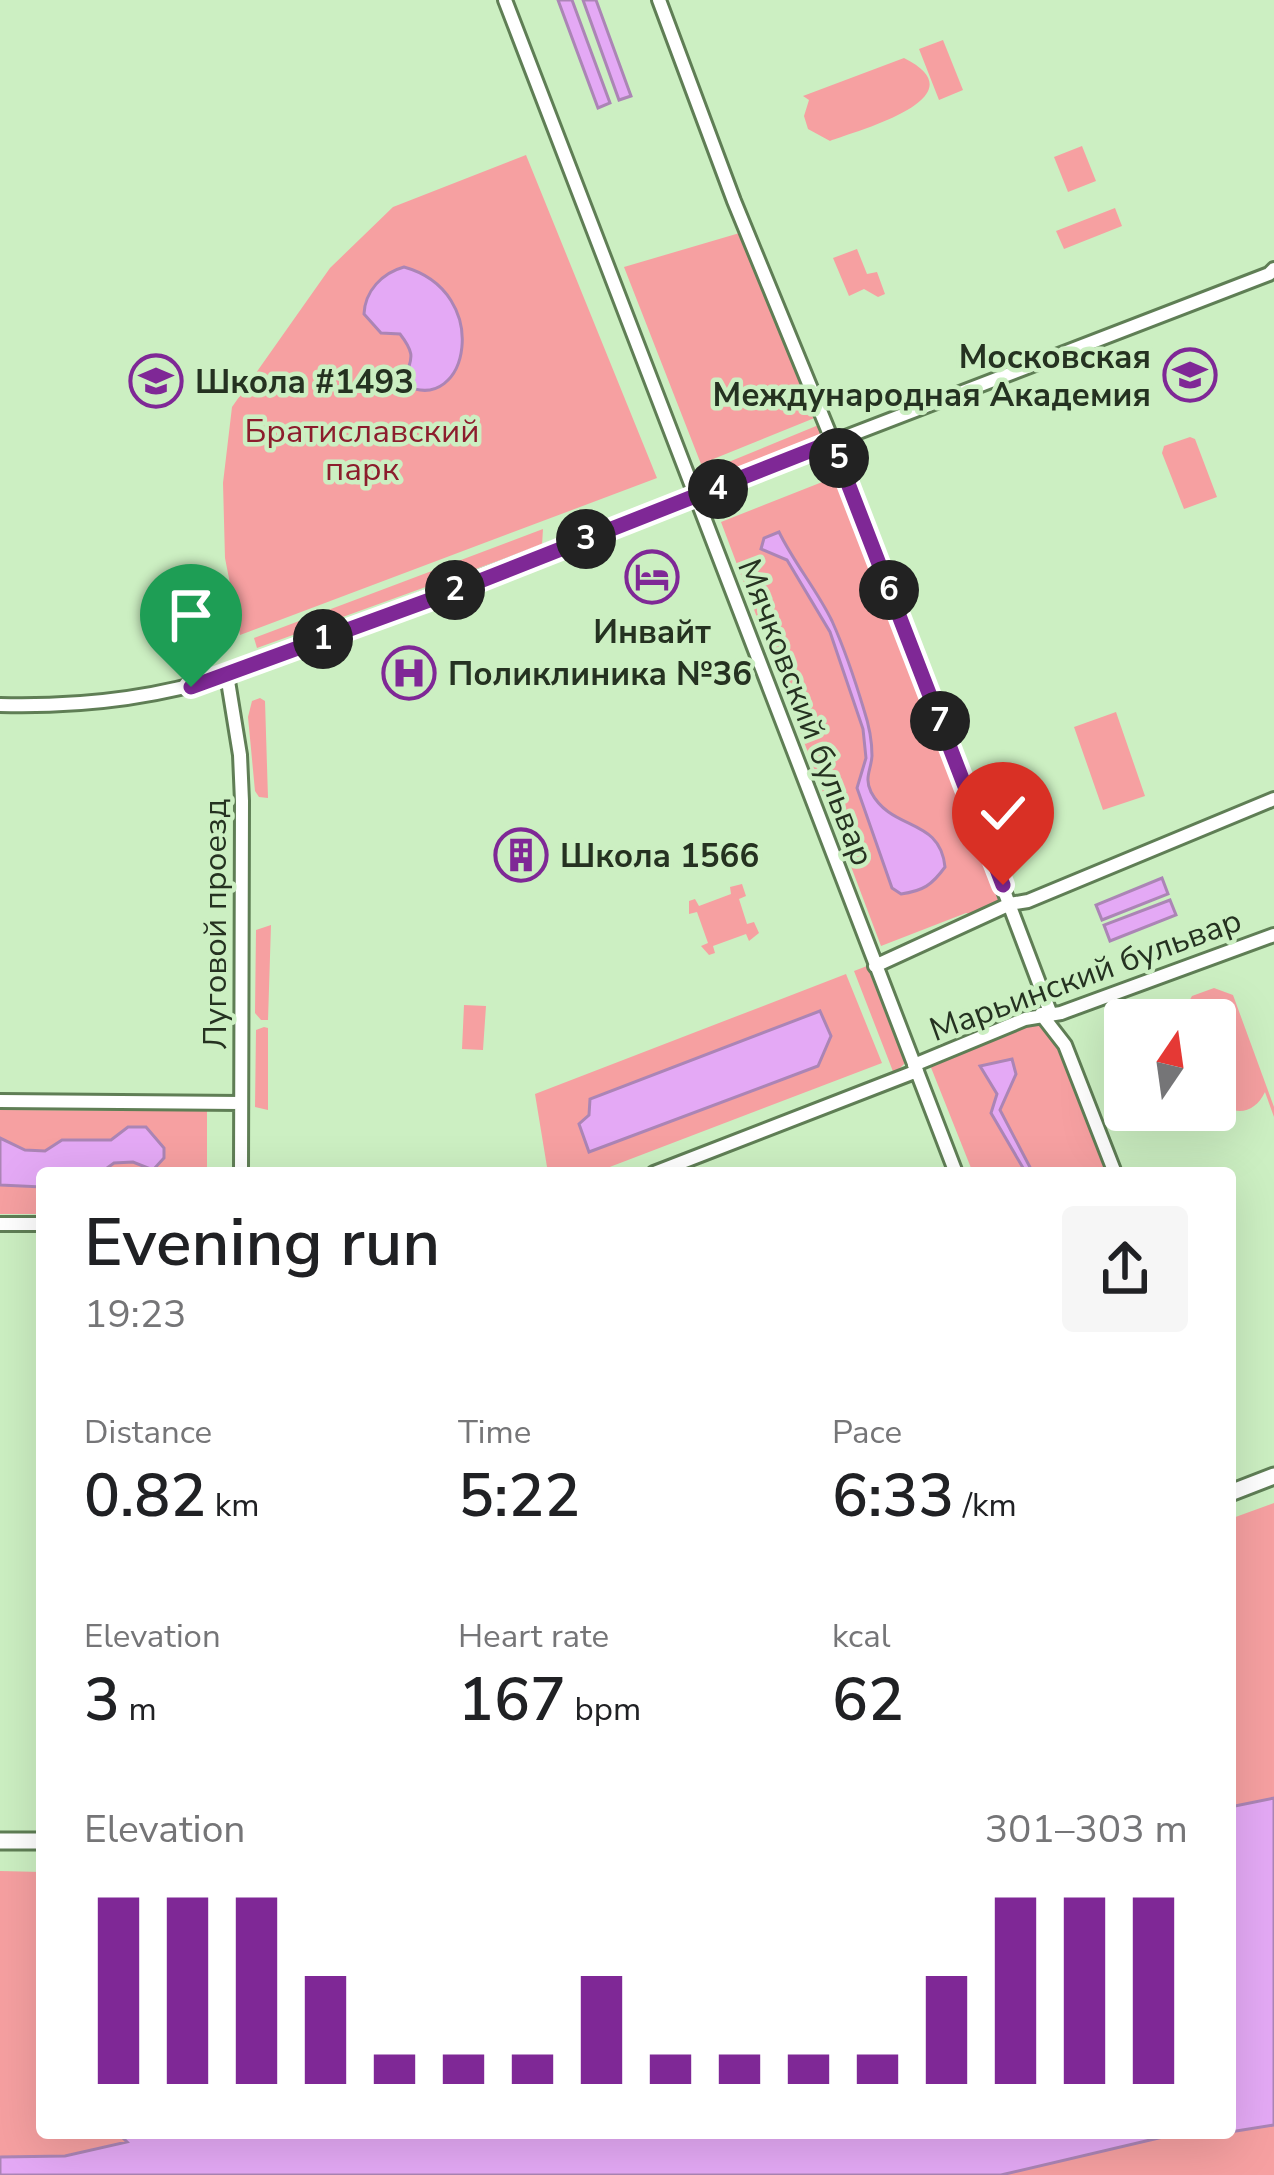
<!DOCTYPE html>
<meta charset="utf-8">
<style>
:root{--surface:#fff;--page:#f6f6f6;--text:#202124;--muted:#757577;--accent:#7f2896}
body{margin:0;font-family:"Nunito Sans",sans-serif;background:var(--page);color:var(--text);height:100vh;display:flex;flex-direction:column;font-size:45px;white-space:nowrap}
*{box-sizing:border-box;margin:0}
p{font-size:39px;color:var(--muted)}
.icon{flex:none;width:66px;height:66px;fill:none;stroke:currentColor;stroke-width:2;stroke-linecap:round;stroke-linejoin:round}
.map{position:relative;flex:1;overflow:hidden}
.details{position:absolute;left:36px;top:1167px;width:1200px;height:972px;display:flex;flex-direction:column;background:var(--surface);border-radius:12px;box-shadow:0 12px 48px #0002}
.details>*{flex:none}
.needle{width:78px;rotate:13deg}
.controls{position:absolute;left:1104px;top:999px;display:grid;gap:24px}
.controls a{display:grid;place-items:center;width:132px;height:132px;border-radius:12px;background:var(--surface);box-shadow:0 12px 48px #0002;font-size:60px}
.pin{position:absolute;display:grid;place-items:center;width:102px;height:102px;color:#fff;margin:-123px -51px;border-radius:50% 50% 50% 0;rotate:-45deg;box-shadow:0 0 12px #0007}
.pin .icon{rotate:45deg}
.km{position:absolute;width:60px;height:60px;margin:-30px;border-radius:50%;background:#222;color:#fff;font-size:33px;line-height:60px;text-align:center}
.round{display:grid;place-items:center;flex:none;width:126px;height:126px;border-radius:12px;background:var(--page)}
.head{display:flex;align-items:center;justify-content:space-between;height:204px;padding:0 48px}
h1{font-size:66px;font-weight:600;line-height:90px}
.stats{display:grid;grid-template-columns:repeat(3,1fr);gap:18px;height:204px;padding:12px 48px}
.stats div{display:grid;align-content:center}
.stats b{font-size:60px;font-weight:600}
.stats small{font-size:33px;font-weight:400}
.stats p{font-size:33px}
.chart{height:336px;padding:24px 48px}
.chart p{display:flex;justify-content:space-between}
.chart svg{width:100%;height:216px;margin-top:12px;stroke:var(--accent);stroke-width:6}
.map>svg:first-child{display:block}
.green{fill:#f6a0a1}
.water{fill:#e4a9f5;stroke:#ab85b5;stroke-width:3}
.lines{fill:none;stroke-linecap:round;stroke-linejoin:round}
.minor-casing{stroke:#5f7e55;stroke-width:18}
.major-casing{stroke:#5f7e55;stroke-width:21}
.minor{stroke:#fff;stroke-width:12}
.major{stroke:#fff;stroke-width:15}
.route-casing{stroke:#fff;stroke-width:24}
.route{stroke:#7f2896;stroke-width:15}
.labels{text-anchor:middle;stroke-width:9;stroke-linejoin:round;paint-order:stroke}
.poi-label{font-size:33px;font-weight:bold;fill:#253221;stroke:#ccefc2;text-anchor:start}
.park-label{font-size:33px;fill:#8c1d2d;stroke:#ccefc2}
.street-label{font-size:33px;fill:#253221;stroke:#ccefc2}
</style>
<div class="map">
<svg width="1274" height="2175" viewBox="0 0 1274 2175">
<rect width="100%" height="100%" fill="#ccefc2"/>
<path class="green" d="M943,40L963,90L939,100L919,49Z
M904,58C982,97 860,130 830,141L808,129L804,116L809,100L803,96Z
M1082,146L1096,181L1068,192L1054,157Z
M526,155L657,478L240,635L225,558L223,483L232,407L330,268L393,207Z
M1115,208L1122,226L1064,249L1056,231Z
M743,232L817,417L701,464L624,267Z
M857,249L867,274L877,272L885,294L878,297L864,289L849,296L833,258Z
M821,424V433L816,436L713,477L714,468Z
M1190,437L1195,439L1217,497L1184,509L1162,453L1164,446Z
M840,475L1005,902L979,916L966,913L881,946L721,522Z
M543,529L542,545L257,648L254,638Z
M260,698L265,701L268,798L259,797L255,791L248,717L252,701Z
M1116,712L1145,796L1103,810L1074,727Z
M742,884L746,896L739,899L747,924L754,922L759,933L749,941L746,934L713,946L715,953L709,955L701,946L708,943L697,912L689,914V901L695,899L699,906L731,894L730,887Z
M271,925L268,1020H261L255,1013L256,930Z
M867,966L905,1063L894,1074L854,971Z
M846,974L882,1063L594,1173H548L535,1094Z
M1214,988L1233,995L1274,1107V1117L1265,1092C1255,1113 1235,1118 1217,1100L1215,1020H1187V1005L1192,996Z
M464,1005L486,1006L483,1050L462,1049Z
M1036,1022L1059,1048L1108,1173H973L930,1065Z
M264,1027L268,1028V1110L255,1107L256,1030Z
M0,1110L207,1111V1173H42V1214H0Z
M1274,1503V1798L1230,1807V1519Z
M0,1871L42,1872V2133H118L129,2141L65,2156L0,2157Z
M1274,2125V2175H1001L1180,2133H1230Z"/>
<path class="water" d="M558,0H572L610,103L598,108Z
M583,0H596L631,96L619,100Z
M404,267C494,292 468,417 405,385C407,360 420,360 400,334L381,333L364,314C365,291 382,273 404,267Z
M779,532C794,563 817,590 832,621C845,650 855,680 864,710C869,725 872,740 872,756C871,770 864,778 871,792C892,832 940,817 945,867C932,885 923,891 901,894L892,888L857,788L866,758L863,729L830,632L787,560L761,549L764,538Z
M1162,878L1168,894L1102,920L1096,905Z
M1170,900L1176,915L1110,941L1104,925Z
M820,1011L831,1036L818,1066L589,1152L579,1124L589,1115L590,1099Z
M1012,1059L1016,1074L1000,1110L1033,1173H1026L991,1113L997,1094L980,1066Z
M128,1127H146L164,1148V1158L153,1170L133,1162L114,1163L103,1171L42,1173V1187L0,1185V1138L25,1150L45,1151L62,1140H111Z
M1274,1798V2125L1230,2132V1807Z
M118,2133H1180L1001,2175H0V2157L65,2156L127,2142Z"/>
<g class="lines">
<g class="minor-casing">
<path id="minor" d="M505,0L956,1173
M659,0L734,201L844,469L1050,1012
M227,675L240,755L242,801L241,1173
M0,705C78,707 153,699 227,675L1269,274L1274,269
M875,966L1010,904L1028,901L1274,799
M1041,1014L1065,1045L1115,1173
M914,1065L1025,1019L1061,1013L1274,935
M0,1101L241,1103
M654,1173L917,1071
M0,1224H42"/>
</g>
<g class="major-casing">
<path id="major" d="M1230,1493L1274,1476
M0,1841H42"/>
</g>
<use href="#minor" class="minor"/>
<use href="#major" class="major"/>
</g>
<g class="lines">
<g class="route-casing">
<path id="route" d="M191,687L457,590L832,442L1003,885"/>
</g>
<use href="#route" class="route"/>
</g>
<defs>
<g id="university-ring" transform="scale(2.7)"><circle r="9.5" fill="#ccefc2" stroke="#7f2896" stroke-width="1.5"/><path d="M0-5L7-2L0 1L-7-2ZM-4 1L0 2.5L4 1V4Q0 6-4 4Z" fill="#7f2896"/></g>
<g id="school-ring" transform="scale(2.7)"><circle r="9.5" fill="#ccefc2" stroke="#7f2896" stroke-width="1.5"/><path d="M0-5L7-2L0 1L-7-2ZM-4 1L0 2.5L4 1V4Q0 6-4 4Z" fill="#7f2896"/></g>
<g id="hotel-ring" transform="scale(2.7)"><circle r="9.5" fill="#ccefc2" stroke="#7f2896" stroke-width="1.5"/><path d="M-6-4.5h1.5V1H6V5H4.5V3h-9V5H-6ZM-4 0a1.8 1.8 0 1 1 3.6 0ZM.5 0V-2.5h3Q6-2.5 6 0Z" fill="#7f2896"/></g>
<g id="hospital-ring" transform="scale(2.7)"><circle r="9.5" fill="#ccefc2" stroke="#7f2896" stroke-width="1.5"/><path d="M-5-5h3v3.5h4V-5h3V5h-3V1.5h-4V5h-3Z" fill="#7f2896"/></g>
<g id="building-ring" transform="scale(2.7)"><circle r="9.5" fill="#ccefc2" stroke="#7f2896" stroke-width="1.5"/><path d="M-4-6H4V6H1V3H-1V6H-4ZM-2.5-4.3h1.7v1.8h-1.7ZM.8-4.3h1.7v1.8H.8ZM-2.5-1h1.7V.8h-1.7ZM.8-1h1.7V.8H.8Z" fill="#7f2896"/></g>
</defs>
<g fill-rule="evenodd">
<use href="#university-ring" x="1190" y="375"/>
<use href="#school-ring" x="156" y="381"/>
<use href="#hotel-ring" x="652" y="577"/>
<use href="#hospital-ring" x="409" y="673"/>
<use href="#building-ring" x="521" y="855"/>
</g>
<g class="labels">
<g class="poi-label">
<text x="1151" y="368" text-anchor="end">Московская<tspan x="1151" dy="38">Международная Академия</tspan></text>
<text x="195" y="393">Школа #1493</text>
<text x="652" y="643" text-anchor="middle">Инвайт</text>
<text x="448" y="685">Поликлиника №36</text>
<text x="560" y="867">Школа 1566</text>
</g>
<g class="park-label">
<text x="362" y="442">Братиславский<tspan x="362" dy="38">парк</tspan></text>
</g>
<g class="street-label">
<text transform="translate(807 712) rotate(69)" y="12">Мячковский бульвар</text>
<text transform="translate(214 924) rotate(-90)" y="12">Луговой проезд</text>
<text transform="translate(1085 974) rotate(-20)" y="12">Марьинский бульвар</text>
</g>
</g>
</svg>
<div class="controls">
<a><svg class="needle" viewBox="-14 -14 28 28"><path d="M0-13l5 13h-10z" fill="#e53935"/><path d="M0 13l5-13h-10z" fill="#757577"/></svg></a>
</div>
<div class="pin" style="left:191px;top:687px;background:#1e9e55"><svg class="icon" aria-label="arrive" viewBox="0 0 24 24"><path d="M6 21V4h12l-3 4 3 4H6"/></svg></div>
<div class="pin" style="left:1003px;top:885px;background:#d93025"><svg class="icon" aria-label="check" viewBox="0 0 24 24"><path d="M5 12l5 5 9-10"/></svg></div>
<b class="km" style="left:323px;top:639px">1</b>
<b class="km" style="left:455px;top:590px">2</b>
<b class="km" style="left:586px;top:539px">3</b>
<b class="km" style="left:718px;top:489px">4</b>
<b class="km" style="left:839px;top:458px">5</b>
<b class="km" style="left:889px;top:590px">6</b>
<b class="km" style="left:940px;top:721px">7</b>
<section class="details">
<div class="head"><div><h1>Evening run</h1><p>19:23</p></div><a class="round"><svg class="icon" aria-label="share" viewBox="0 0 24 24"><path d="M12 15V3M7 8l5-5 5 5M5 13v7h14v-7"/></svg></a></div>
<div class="stats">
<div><p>Distance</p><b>0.82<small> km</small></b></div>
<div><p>Time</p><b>5:22</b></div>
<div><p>Pace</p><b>6:33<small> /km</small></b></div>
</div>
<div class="stats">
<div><p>Elevation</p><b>3<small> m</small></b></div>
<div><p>Heart rate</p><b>167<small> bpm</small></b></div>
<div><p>kcal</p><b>62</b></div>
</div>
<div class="chart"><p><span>Elevation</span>301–303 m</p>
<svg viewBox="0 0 160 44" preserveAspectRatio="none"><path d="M5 44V6M15 44V6M25 44V6M35 44V22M45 44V38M55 44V38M65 44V38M75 44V22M85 44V38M95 44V38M105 44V38M115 44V38M125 44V22M135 44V6M145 44V6M155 44V6"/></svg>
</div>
</section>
</div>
